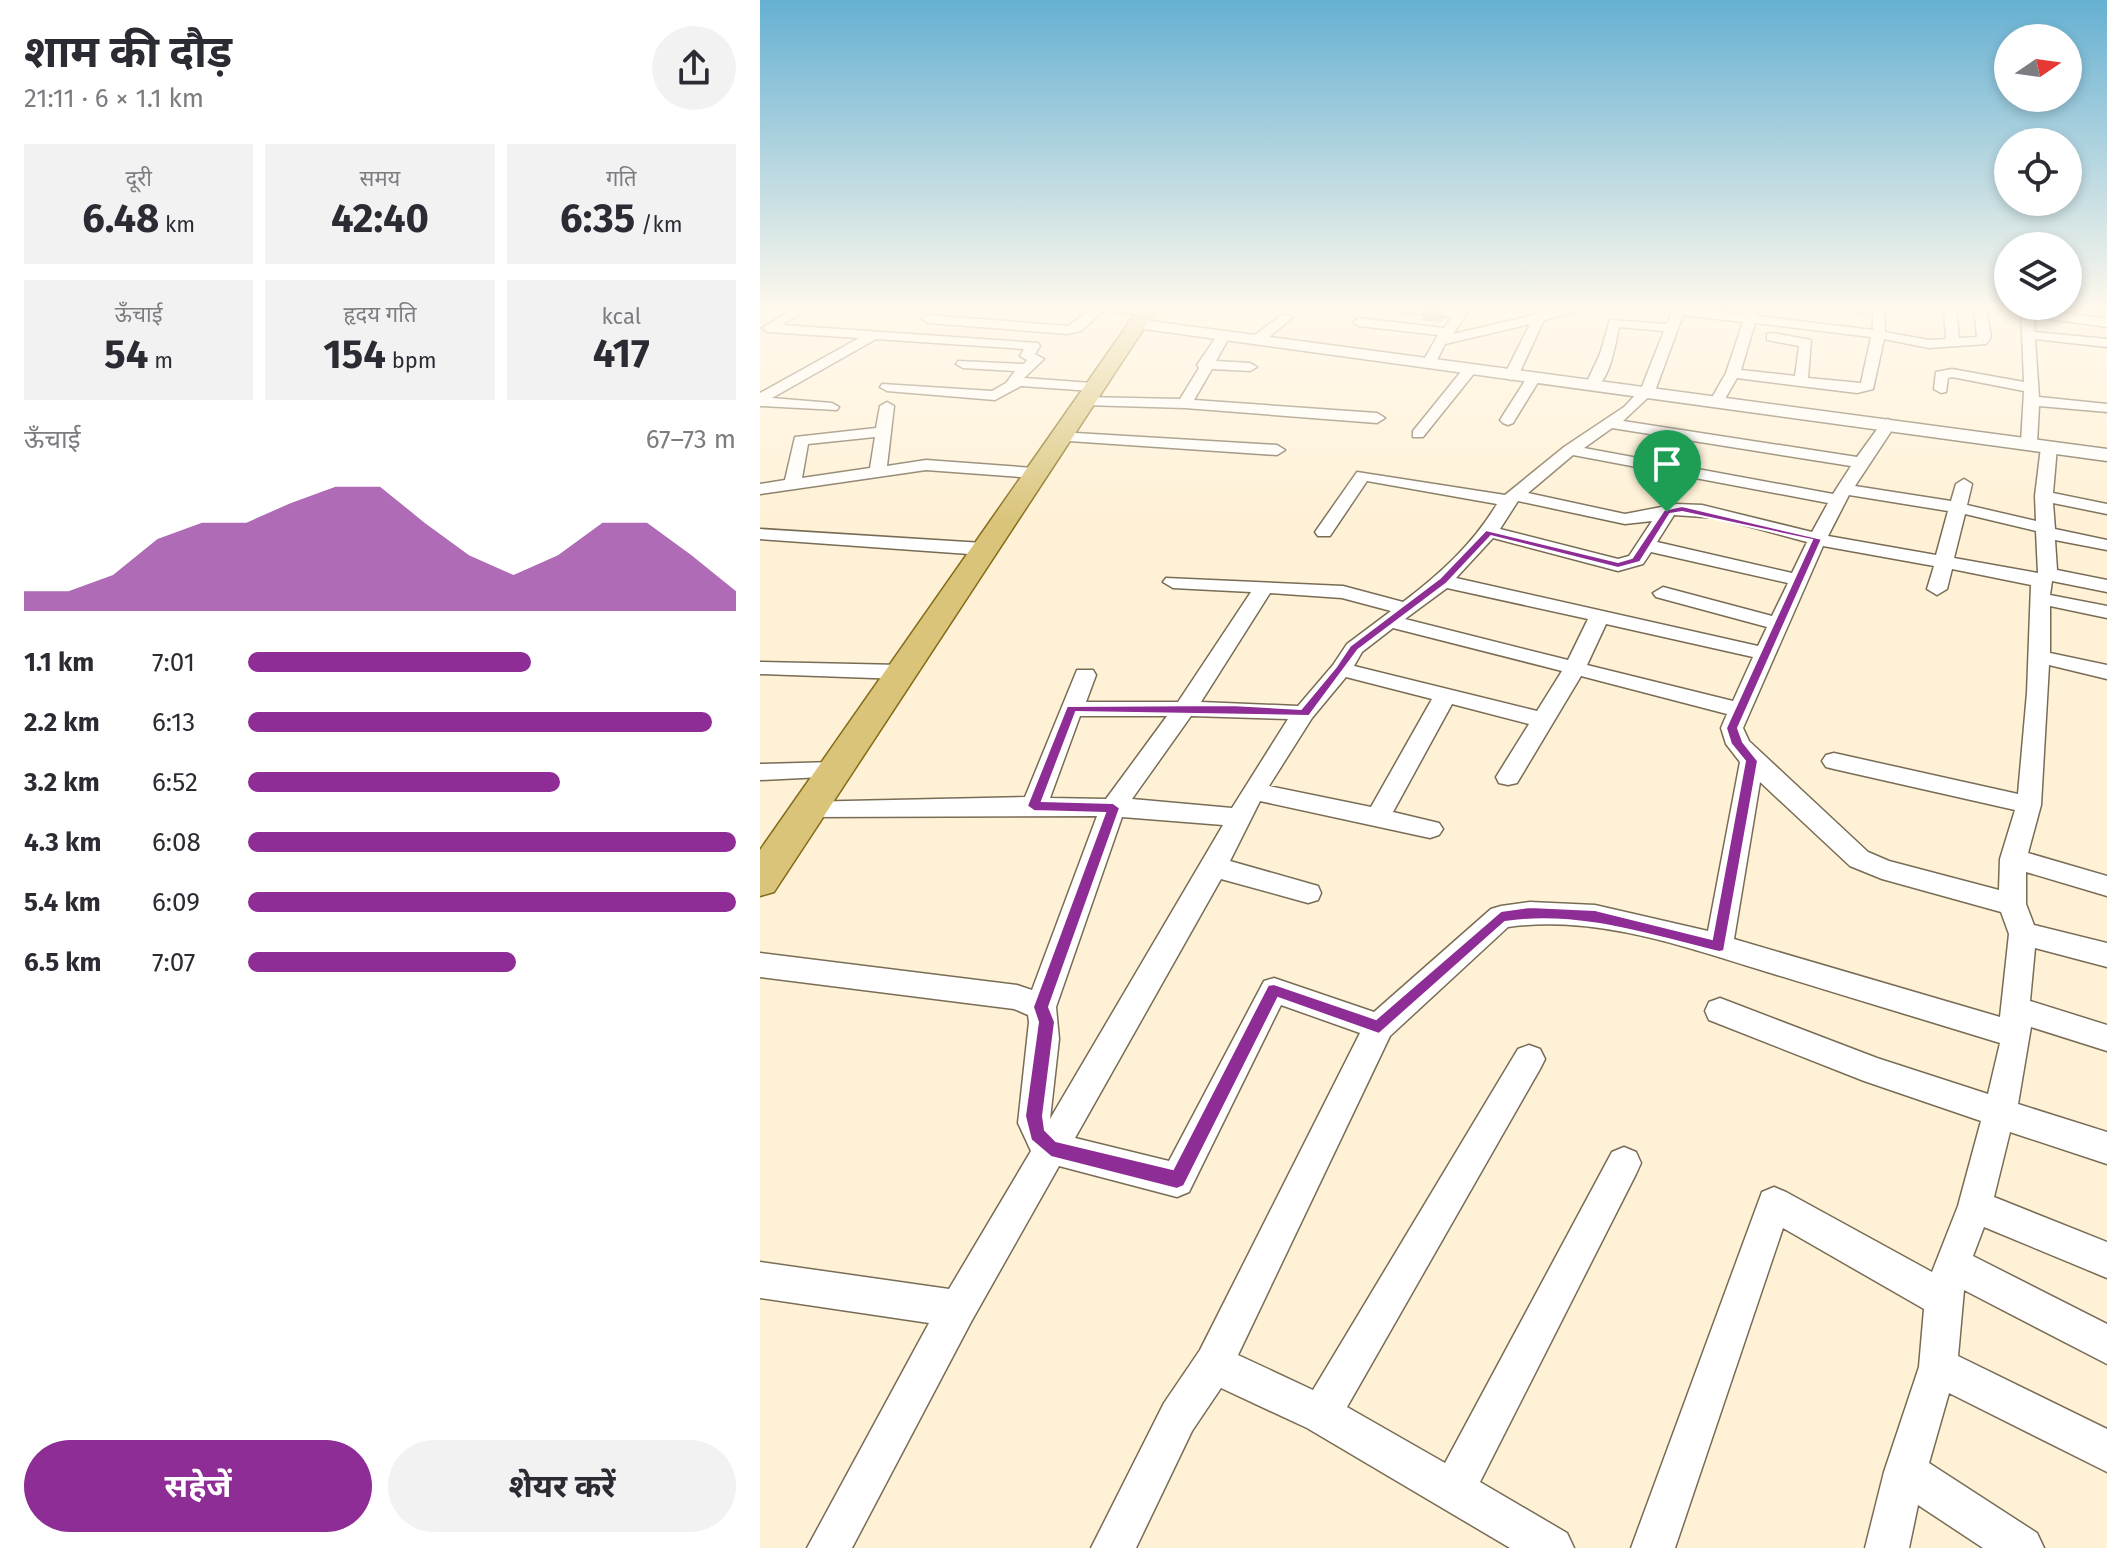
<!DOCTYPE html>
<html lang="hi">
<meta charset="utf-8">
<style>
:root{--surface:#fff;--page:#f2f2f3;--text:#2b2b33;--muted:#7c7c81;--accent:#8e2d96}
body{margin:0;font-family:"Fira Sans","Noto Sans Devanagari",sans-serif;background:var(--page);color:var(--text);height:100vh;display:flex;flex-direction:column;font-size:30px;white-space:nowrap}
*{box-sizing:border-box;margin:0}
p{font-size:26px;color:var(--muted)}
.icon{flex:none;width:44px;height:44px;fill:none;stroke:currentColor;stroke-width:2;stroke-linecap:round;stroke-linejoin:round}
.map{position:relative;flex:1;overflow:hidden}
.details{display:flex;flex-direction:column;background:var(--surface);width:760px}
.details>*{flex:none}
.needle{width:52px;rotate:77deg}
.controls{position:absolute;left:1234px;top:24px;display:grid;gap:16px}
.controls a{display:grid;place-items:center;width:88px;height:88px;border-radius:50%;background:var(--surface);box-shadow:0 4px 12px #0003;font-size:40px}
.pin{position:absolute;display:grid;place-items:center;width:68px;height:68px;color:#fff;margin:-82px -34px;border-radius:50% 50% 50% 0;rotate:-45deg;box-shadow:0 0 8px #0007}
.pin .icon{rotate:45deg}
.round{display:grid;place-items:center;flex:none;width:84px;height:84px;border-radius:42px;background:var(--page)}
.headline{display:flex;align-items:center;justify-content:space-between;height:136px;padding:0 24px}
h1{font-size:44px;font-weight:700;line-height:60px}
.figures{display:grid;grid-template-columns:repeat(3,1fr);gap:12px;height:136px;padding:8px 24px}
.figures div{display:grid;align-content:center;border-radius:0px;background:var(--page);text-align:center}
.figures b{font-size:40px;font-weight:700}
.figures small{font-size:22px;font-weight:400}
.figures p{font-size:22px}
.chart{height:224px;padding:16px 24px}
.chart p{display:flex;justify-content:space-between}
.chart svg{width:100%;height:144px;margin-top:8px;fill:var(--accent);opacity:.7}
.cta{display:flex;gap:16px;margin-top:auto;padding:16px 24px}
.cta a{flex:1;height:92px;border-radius:48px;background:var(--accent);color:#fff;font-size:32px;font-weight:700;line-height:92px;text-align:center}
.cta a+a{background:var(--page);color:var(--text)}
ul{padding:0 24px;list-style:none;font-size:26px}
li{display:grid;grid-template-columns:128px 96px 1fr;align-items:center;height:60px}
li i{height:20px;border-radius:10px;background:var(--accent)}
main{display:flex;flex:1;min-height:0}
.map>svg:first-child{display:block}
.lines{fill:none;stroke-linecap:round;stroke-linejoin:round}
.minor-casing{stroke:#786c55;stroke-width:3}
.tertiary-casing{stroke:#786c55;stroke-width:3}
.primary-casing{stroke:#836b18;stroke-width:3}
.minor{fill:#fff;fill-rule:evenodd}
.tertiary{fill:#fff;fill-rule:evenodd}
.primary{fill:#d9c47a;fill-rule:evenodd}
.wall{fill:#a79b85}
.building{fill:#c2b49b;stroke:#887e6c;stroke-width:2}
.route{fill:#8e2d96;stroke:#fff;stroke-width:2;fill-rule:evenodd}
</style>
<main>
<section class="details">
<div class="headline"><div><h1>शाम की दौड़</h1><p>21:11 · 6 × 1.1 km</p></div><a class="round"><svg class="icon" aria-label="share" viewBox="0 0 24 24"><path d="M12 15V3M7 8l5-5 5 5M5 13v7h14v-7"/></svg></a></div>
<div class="figures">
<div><p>दूरी</p><b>6.48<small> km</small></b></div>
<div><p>समय</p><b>42:40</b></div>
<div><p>गति</p><b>6:35<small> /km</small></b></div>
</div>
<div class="figures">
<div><p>ऊँचाई</p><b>54<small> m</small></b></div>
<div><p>हृदय गति</p><b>154<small> bpm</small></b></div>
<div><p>kcal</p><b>417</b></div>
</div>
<div class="chart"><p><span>ऊँचाई</span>67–73 m</p>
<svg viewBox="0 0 160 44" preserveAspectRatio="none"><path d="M0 44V38L10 38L20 33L30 22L40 17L50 17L60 11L70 6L80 6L90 17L100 27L110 33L120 27L130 17L140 17L150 27L160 38V44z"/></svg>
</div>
<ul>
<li><b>1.1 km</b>7:01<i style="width:58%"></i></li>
<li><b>2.2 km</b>6:13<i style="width:95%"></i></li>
<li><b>3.2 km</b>6:52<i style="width:64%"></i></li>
<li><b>4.3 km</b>6:08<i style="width:100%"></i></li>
<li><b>5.4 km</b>6:09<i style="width:100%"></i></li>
<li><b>6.5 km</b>7:07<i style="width:55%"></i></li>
</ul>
<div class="cta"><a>सहेजें</a><a>शेयर करें</a></div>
</section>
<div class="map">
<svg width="1347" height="1548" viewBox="0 0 1347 1548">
<rect width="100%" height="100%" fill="#fff1d6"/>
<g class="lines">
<g class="minor-casing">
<path id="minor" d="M37,307H51L22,325L278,343L280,346L275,354L284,359L264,378L332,383L339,387L332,391L261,386L235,400L127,391L120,387L122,384L232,391L246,383L255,371L203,368L196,364L198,361L264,364L267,360L260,356L264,349L116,339L12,398L72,403L79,407L77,410L0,406V393L99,338L8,332L2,328Z
M323,307H386L391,310L385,314L343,311L321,331L308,334L168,323L162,319L168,315L308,326L329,311Z
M628,307H665L705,311L707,314L693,334L774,315L782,308L788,312L811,307H831L784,320L758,376L751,380L744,376L770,324L685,344L674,366L669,367L662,363L678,335L599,326L593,322L599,318L684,328L692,317L634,311Z
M881,307H926L985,315L988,307H1000L997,316L1113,330V313L1083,311L1077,307H1124L1125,332L1169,340L1186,339L1184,307H1196L1199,338L1217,337L1214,307H1226L1231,337L1226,344L1169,348L1124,339L1113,389L1097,393L977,378L962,404L957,405L950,401L966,373L983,322L923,315L895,391L863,421L1097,457L1123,421L1128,419L1136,424L1095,486L1191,501L1196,484L1204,479L1212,484L1207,505L1276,521L1275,496L1281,447L1289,442L1297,447L1293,493L1347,504V514L1293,503L1295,529L1347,540V550L1295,540L1297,570L1347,580V592L1292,581L1290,595L1347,606V618L1290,606V653L1347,665V679L1289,665L1281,805L1268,853L1347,876V896L1266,872V904L1274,925L1347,943V967L1275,948L1270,1001L1347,1025V1051L1271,1027L1258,1104L1347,1132V1164L1250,1132L1234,1197L1347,1242V1278L1224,1227L1213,1256L1347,1324V1364L1204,1290L1198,1356L1347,1429V1472L1189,1393L1169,1463L1277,1533L1284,1548H1223L1158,1505L1149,1548H1105L1124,1472L1159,1367L1164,1309L1023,1228L915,1548H871L1002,1192L1014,1187L1026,1192L1172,1272L1198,1206L1221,1121L1104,1081L949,1020L945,1011L949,1002L960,998L1117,1058L1228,1094L1240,1043C1166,1020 1091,998 1017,975C931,949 839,914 748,927L630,1036L478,1355L553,1390L758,1049L769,1045L780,1049L785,1059L780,1069L587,1407L685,1463L852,1152L864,1147L876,1152L881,1163L876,1174L720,1482L807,1533L814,1548H750L547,1428L461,1388L432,1431L376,1548H331L404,1403L440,1350L600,1033L521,1005L429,1192L417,1197L299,1166L211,1322L92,1548H47L169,1323L0,1298V1262L189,1289L271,1151L258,1123L269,1022L268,1015L254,1009L0,977V953L257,985L272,990L337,816L50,817L41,814L38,808L41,802L265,797L317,670H333L336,675L326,702H418L491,592L413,588L403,582L406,578L583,586L643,602C680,574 713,544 737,504L607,481L570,536H558L555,532L597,472L745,495L804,447L864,407L881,389L904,331L859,327C855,346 850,382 832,390L825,386L840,354L850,320L907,324L911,314ZM995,323L1111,337L1101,383L1048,378L1051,340L1012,333L1007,334V340L1039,346L1035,376L981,370ZM852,428L1091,466L1073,494L824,448ZM813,455L1068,503L1052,532L942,505L917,504L865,514L768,493ZM1089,495L1188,511L1176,555L1068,536ZM758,501L865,524L892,521L869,556L858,559L740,529ZM1205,514L1276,531L1278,573L1194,558ZM914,515L958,518L1047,542L1032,573L897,542ZM733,538L858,571L883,564L891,552L1028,583L1012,616L903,587L893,593L896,597L1007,627L998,646L696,578ZM1063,546L1174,566L1167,589L1177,595L1187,589L1192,569L1271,585L1267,693L1258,794L1074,753L1066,755L1062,761L1066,767L1074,769L1255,810L1240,859L1239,890L1129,861L1108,852L989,741L983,728ZM687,588L828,619L808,660L645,619ZM510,593L582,598L631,611L587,644L573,665L538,706L441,702ZM846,624L993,657L973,701L827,665ZM633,628L802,671L777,711L594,666L602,652ZM821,676L967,714L961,728L966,744L980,762L948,931L835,905L770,902L741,906L731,909L614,1012L514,978L504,981L409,1161L315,1138L461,879L548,903L558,900L561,893L558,886L470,861L500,801L670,838L679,835L683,829L679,823L633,812L692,704L769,724L736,777L739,783L748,785L757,783ZM586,677L672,699L611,807L509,786L552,718ZM320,716H407L346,799L290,798ZM431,716L528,719L472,808L372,799ZM1000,782L1090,866L1122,879L1241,912L1249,934L1240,1017L974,939ZM362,817L463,825L290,1119L299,1039L296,1007Z
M1261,307L1347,319V327L1274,317L1275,332L1347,339V347L1275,339L1279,397L1347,404V412L1279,406L1277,443L1269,448L1261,443L1264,391L1192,377L1188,378L1186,392L1181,393L1174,389L1176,372L1192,369L1264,382Z
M523,314L533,317L502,343H492V337Z
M464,332L470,336L456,361L490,363L497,367L490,371L452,369L434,400L617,413L625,418L617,423L425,408L324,405L317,401L324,397L420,399L439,368L437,365L459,333Z
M709,367L716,371L663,437H653V431L704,368Z
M773,375L780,379L753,423L748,425L743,423L740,420L768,376Z
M127,402L134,406L127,466L166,460L274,468L282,473L274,478L166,470L0,494V484L25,480L35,437L116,428L120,406ZM115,437L110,468L42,478L48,444Z
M299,432L517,445L525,450L517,455L294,440V434Z
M0,529L223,543L232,549L223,555L0,539Z
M0,662L141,665L152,672L141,679L0,674Z
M75,762L83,764L87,770L83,776L0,780V764Z"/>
</g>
<g class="tertiary-casing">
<path id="tertiary" d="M375,319L1347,449V461L369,327V321Z"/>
</g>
<g class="primary-casing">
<path id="primary" d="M380,307H398L14,892L0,896V850Z"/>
</g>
<use href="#minor" class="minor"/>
<use href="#tertiary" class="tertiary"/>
<use href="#primary" class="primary"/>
</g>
<path class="wall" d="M662,315L684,317L681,322L662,321Z"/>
<path class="building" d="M665,310L685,311L681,316L662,315Z"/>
<linearGradient id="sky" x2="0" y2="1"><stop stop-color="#65b0d2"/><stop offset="0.59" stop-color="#fff9ed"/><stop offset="1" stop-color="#fff9ed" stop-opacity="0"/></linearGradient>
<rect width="1347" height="523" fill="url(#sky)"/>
<path class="route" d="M922,506L1062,539L978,728L983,742L998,761L964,951L959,952C889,935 818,911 745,922L619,1034L518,998L424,1186L417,1189L291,1157L271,1140L265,1116L278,1022L273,1007L345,813L274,811L267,806L307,706L471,705L541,709L576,667L590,646L680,578L726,530L858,562L872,558L904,510ZM922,512L1052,540L966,728L971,744L985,761L952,939L835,910L770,907L741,911L616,1019L514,984L508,985L413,1169L296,1141L285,1130L283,1116L295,1022L289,1007L360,808L353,803L282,801L316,712L549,716L598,650L687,583L731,536L858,568L880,562L910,514Z"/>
</svg>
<div class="controls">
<a><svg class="needle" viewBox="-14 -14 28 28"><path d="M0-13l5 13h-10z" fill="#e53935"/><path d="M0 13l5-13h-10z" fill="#7c7c81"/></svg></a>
<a><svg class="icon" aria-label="locate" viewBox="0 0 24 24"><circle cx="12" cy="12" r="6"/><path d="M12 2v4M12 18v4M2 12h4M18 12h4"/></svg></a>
<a><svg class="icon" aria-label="layers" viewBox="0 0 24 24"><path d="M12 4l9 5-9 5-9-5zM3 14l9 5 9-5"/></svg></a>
</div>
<div class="pin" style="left:907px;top:512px;background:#1e9e55"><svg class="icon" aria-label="arrive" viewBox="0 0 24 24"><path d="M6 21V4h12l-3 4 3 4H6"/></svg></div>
</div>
</main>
